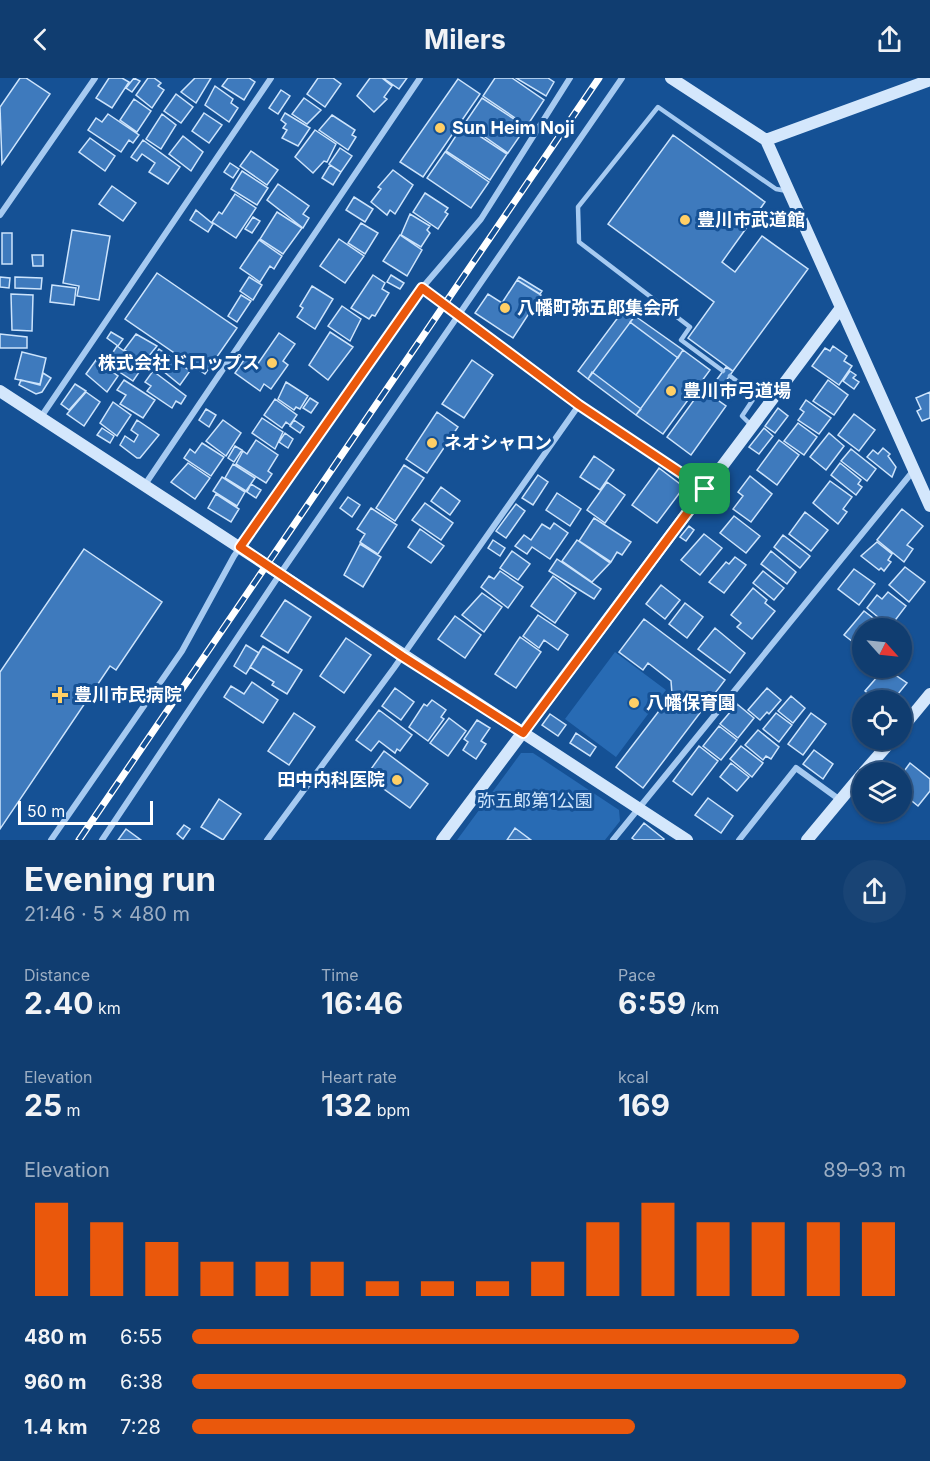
<!DOCTYPE html>
<meta charset="utf-8">
<style>
:root{--surface:#103d70;--page:#194475;--text:#f1f3f6;--muted:#9caec3;--line:#305683;--accent:#ea580c}
body{margin:0;font-family:Inter,"Noto Sans JP",sans-serif;background:var(--page);color:var(--text);height:100vh;display:flex;flex-direction:column;font-size:22px;white-space:nowrap}
*{box-sizing:border-box;margin:0}
p{font-size:20px;color:var(--muted)}
.icon{flex:none;width:33px;height:33px;fill:none;stroke:currentColor;stroke-width:2;stroke-linecap:round;stroke-linejoin:round}
.map{position:relative;height:762px;overflow:hidden}
.details{display:flex;flex-direction:column;background:var(--surface);flex:1}
.details>*{flex:none}
.needle{width:39px;rotate:117deg}
.tools{position:absolute;left:852px;top:540px;display:grid;gap:12px}
.tools a{display:grid;place-items:center;width:60px;height:60px;border-radius:50%;background:var(--surface);box-shadow:0 2px 4px #0004,0 0 0 2px var(--line);font-size:30px}
.scale{position:absolute;left:18px;bottom:15px;width:135px;box-sizing:border-box;padding-left:6px;border:3px solid #fff;border-top:0;font-size:16px;line-height:21px;white-space:nowrap;color:#fff;-webkit-text-stroke:4px #155195;paint-order:stroke}
.pin{position:absolute;display:grid;place-items:center;width:51px;height:51px;color:#fff;margin:-26px;border-radius:12px;box-shadow:0 3px 9px #0006}
.round{display:grid;place-items:center;flex:none;width:63px;height:63px;border-radius:32px;background:var(--page)}
.summary{display:flex;align-items:center;justify-content:space-between;height:102px;padding:0 24px}
h1{font-size:33px;font-weight:700;line-height:45px}
.metrics{display:grid;grid-template-columns:repeat(3,1fr);gap:9px;height:102px;padding:6px 24px}
.metrics div{display:grid;align-content:center}
.metrics b{font-size:30px;font-weight:700}
.metrics small{font-size:16px;font-weight:400}
.metrics p{font-size:16px}
.chart{height:168px;padding:12px 24px}
.chart p{display:flex;justify-content:space-between}
.chart svg{width:100%;height:108px;margin-top:6px;stroke:var(--accent);stroke-width:6}
ul{padding:0 24px;list-style:none;font-size:20px}
li{display:grid;grid-template-columns:96px 72px 1fr;align-items:center;height:45px}
li i{height:15px;border-radius:8px;background:var(--accent)}
header{display:flex;justify-content:space-between;align-items:center;height:78px;padding:0 24px;background:var(--surface);font-size:27px;font-weight:700}
.map>svg:first-child{display:block}
.green{fill:#286bb4}
.building{fill:#3e7abd;stroke:#cde4fc;stroke-width:1.5}
.lines{fill:none;stroke-linecap:round;stroke-linejoin:round}
.lane{stroke:#a6caf1;stroke-width:4.5}
.street{stroke:#a6caf1;stroke-width:6}
.secondary{stroke:#d4e7fc;stroke-width:12}
.rail-casing{stroke:#fff;stroke-width:7}
.rail{stroke:#155195;stroke-width:4.5;stroke-dasharray:14;stroke-linecap:butt}
.route-casing{stroke:#fff;stroke-width:12}
.route{stroke:#ea580c;stroke-width:8}
.poi-dot{fill:#ffcf66;stroke:#155195;stroke-width:2}
.labels{text-anchor:middle;stroke-width:6;stroke-linejoin:round;paint-order:stroke}
.poi-label{font-size:18px;font-weight:bold;fill:#fff;stroke:#155195;text-anchor:start}
.park-label{font-size:18px;fill:#cde4fc;stroke:#155195}
</style>
<header><svg class="icon" aria-label="back" viewBox="0 0 24 24"><path d="M15 5l-7 7 7 7"/></svg>Milers<svg class="icon" aria-label="share" viewBox="0 0 24 24"><path d="M12 15V3M7 8l5-5 5 5M5 13v7h14v-7"/></svg></header>
<div class="map">
<svg width="930" height="762" viewBox="0 0 930 762">
<rect width="100%" height="100%" fill="#155195"/>
<path class="green" d="M630,244L678,280L641,331L592,294Z
M615,574L666,612L616,679L565,641Z
M521,675H533L619,732L620,743L605,762H457Z"/>
<path class="building" d="M20,0H26L50,16L2,86L0,29Z
M109,0H122L129,4L112,30L96,20Z
M134,0L140,3L132,14L126,10Z
M148,0H154L161,5L158,8L164,12L152,30L136,17Z
M195,0H211L196,25L181,14Z
M228,0H249L255,4L244,22L222,8Z
M318,0H333L341,6L325,29L307,16Z
M370,0H382L392,8L384,19L387,21L374,34L357,18Z
M383,0H407L399,11Z
M495,0H512L544,22L527,48L483,18Z
M516,0H548L554,4L546,18Z
M458,1L480,16L423,99L400,84Z
M215,8L233,21L231,25L238,30L229,44L205,27Z
M281,12L290,18L278,36L269,30Z
M176,16L193,29L181,45L164,33Z
M304,20L321,32L307,46L292,36Z
M482,20L526,49L508,75L465,45Z
M134,21L151,33L137,54L120,42Z
M204,35L222,47L209,65L192,53Z
M285,35L310,50L298,68L282,60L287,52L283,50L286,46L281,42Z
M108,36L139,57L133,65L129,62L121,74L88,52L96,40L102,44Z
M162,36L176,47L161,71L146,61Z
M332,37L355,52L352,57L356,59L348,72L319,52Z
M463,47L507,76L490,102L446,73Z
M315,52L336,66L327,84L324,83L313,95L295,79Z
M673,57L765,124L722,184L735,194L762,158L808,191L733,293L688,260L714,224L608,146Z
M183,58L203,74L191,93L169,76Z
M90,60L115,78L105,93L79,74Z
M143,62L180,89L168,106L149,94L155,85L142,76L137,83L131,79Z
M340,70L352,78L341,94L329,86Z
M251,73L278,92L267,107L240,88Z
M445,74L489,104L471,130L427,100Z
M230,85L239,91L233,100L224,94Z
M330,87L341,94L333,107L322,100Z
M393,92L413,107L395,136L390,132L387,137L371,124L381,111L378,109Z
M242,93L268,110L257,127L231,111Z
M278,106L309,128L303,136L309,140L303,150L267,122Z
M112,108L136,125L123,143L99,126Z
M425,115L448,130L445,134L448,136L438,151L413,134Z
M235,116L256,130L236,160L212,144L219,134L222,136Z
M354,119L373,131L365,144L346,132Z
M196,132L213,146L208,154L190,142Z
M277,134L302,150L283,176L260,161Z
M410,136L430,148L427,152L430,155L421,169L401,157Z
M253,139L260,143L252,155L245,151Z
M361,145L378,155L365,176L348,165Z
M72,152L110,158L99,222L77,218L79,208L63,205Z
M2,155H12V186H2Z
M400,157L422,172L407,198L383,183Z
M339,161L364,178L345,205L320,188Z
M259,162L282,178L274,191L270,188L260,204L240,190Z
M32,177H43V188H33Z
M157,195L237,250L205,296L125,241Z
M373,197L385,205L382,211L389,215L375,238L372,237L369,241L351,230Z
M391,197L404,205L400,211L387,204Z
M0,199L10,200L9,210L0,209Z
M15,199L42,200L41,211L15,210Z
M249,199L262,207L253,222L240,213Z
M519,199L542,213L540,216L517,202Z
M517,202L541,217L513,260L475,235L488,216L502,225Z
M52,207L76,210L74,227L50,224Z
M312,208L333,221L315,251L297,239L303,230L300,228Z
M11,216L33,217L32,253L12,252Z
M241,217L251,223L237,244L228,238Z
M342,228L361,241L350,263L328,248Z
M625,230L635,238L588,301L578,293Z
M635,238L683,272L678,280L630,244Z
M111,254L123,261L118,268L107,260Z
M330,254L353,269L328,302L309,287Z
M279,255L295,266L283,283L288,287L271,311L264,306L260,313L235,295L246,279L257,287Z
M0,256L27,259V270H0Z
M136,256L157,268L144,284L124,272Z
M117,268L144,287L133,303L106,285Z
M833,268L847,278L844,283L852,288L839,307L812,288L825,270L830,273Z
M159,271L190,293L180,307L151,283Z
M683,272L710,292L663,356L636,337Z
M22,274L46,280L40,306L15,301Z
M96,282L118,298L107,314L86,296Z
M472,282L493,297L464,340L442,326Z
M726,289L733,293L714,320L707,315Z
M153,293L186,318L181,326L176,323L172,330L147,313L151,308L145,304Z
M850,293L856,297L853,300L859,304L854,311L843,303Z
M592,294L641,331L636,337L588,301Z
M43,295L51,300L42,314L36,316L19,307L21,302L40,307Z
M124,302L155,322L143,340L120,326L126,317L117,312Z
M828,302L848,317L834,337L813,323Z
M286,304L308,318L300,331L296,329L294,332L278,321Z
M75,306L86,313L69,332L61,326Z
M702,311L726,328L691,377L667,359Z
M86,314L100,324L84,348L67,336Z
M930,314V340L922,343L917,333L921,331L916,320Z
M310,320L318,325L311,335L303,330Z
M275,321L297,337L290,347L286,344L282,350L264,337Z
M806,322L831,340L819,356L798,342L804,334L800,331Z
M113,324L131,337L117,358L100,345Z
M778,330L788,338L775,355L765,348Z
M206,331L216,337L209,349L199,342Z
M437,334L458,349L427,395L406,381Z
M854,336L875,352L859,373L838,357Z
M262,340L283,354L275,371L252,355Z
M137,342L159,357L140,380H137L120,367L125,358L134,364L138,357L131,352Z
M223,342L241,355L226,378L206,363Z
M294,342L304,349L300,355L290,348Z
M798,345L817,359L804,377L784,363Z
M102,350L114,358L110,365L97,357Z
M764,350L773,358L759,376L749,369Z
M285,355L293,361L288,370L279,364Z
M829,355L844,368L826,392L810,379Z
M256,362L278,377L268,393L272,396L266,405L236,386L243,373L247,376Z
M779,362L799,377L777,407L757,392Z
M202,365L224,379L211,398L184,380L190,371L195,375Z
M235,368L242,372L234,384L228,380Z
M883,370L890,376L888,378L896,389L892,399L867,379L873,372L878,376Z
M851,371L876,391L867,403L841,383Z
M594,378L614,392L600,412L580,399Z
M188,385L210,400L195,421L171,404Z
M840,385L861,402L858,406L862,409L856,417L831,397Z
M233,386L255,400L246,413L225,400Z
M404,387L424,400L395,443L376,430Z
M659,390L684,409L657,445L632,427Z
M538,397L548,404L533,427L522,420Z
M750,398L772,416L751,444L733,431L743,418L738,414Z
M222,399L245,414L237,428L213,413Z
M830,403L852,419L843,431L847,434L838,446L813,425Z
M607,404L625,417L605,445L587,432Z
M251,406L261,412L256,420L247,414Z
M441,409L460,423L450,437L431,423Z
M557,415L581,431L570,448L546,432Z
M216,416L239,431L231,444L208,430Z
M348,419L360,427L352,439L340,430Z
M425,425L453,445L441,462L412,442Z
M516,426L525,433L506,460L496,453Z
M371,430L397,447L378,476L360,464L365,456L357,451Z
M902,431L923,448L907,467L913,471L904,484L877,462Z
M805,434L828,452L811,473L789,456Z
M734,438L760,458L746,475L720,455Z
M594,440L631,464L622,477L617,474L611,484L579,463Z
M554,445L568,455L550,481L532,469L527,476L515,468L524,457L531,462L542,446L550,451Z
M689,448L694,452L686,463L680,459Z
M420,451L444,468L431,485L408,469Z
M704,456L722,470L700,497L681,482Z
M783,457L810,478L800,490L774,469Z
M493,462L505,470L500,478L488,470Z
M577,462L610,485L592,504L562,483Z
M877,464L892,476L888,482L891,484L884,493L881,490L879,492L861,478Z
M360,466L381,479L363,509L344,497Z
M84,471L162,524L116,592L110,588L0,751V594Z
M512,473L530,486L518,502L500,490Z
M771,473L796,494L787,506L761,486Z
M735,479L746,487L724,515L709,504L726,484L729,486Z
M557,481L601,511L594,521L549,493Z
M905,489L925,504L909,524L889,507Z
M854,491L875,506L859,527L838,511Z
M500,493L523,509L508,530L481,509L489,498L494,501Z
M763,493L784,510L774,522L753,505Z
M553,498L576,515L555,545L531,528Z
M661,507L680,522L665,541L646,526Z
M753,510L767,522L765,525L775,533L752,561L737,549L741,545L731,537Z
M888,514L906,528L890,549L867,530L877,517L882,521Z
M482,515L502,529L484,554L462,537Z
M285,522L311,539L288,575L261,558Z
M685,525L703,539L687,560L669,546Z
M864,533L886,550H862V571L844,557Z
M538,537L568,557L558,572L544,562L539,570L523,558Z
M455,538L481,557L465,580L438,561Z
M644,541L725,602L643,710L616,689L672,616L671,603L648,585L643,592L619,574Z
M715,550L745,575L730,595L698,571Z
M520,559L541,574L516,610L495,596Z
M346,560L371,577L344,615L320,598Z
M246,567L259,575L246,596L234,588Z
M263,568L302,592L287,616L272,607L274,604L250,589Z
M885,590L907,605L893,622H876L865,613Z
M252,604L278,622L263,645L224,619L231,608L244,616Z
M395,610L414,624L401,642L382,628Z
M767,610L781,622L769,636L767,634L760,642L748,632Z
M791,618L805,630L793,645L778,633Z
M432,622L446,632L441,639L444,641L428,663L409,649L424,626L427,628Z
M737,626L754,640L738,660L720,646Z
M379,632L412,657L400,673L397,671L395,675L379,663L371,673L356,662Z
M294,635L315,649L289,687L268,673Z
M776,635L792,647L779,664L763,651Z
M811,635L826,646L803,677L788,666Z
M550,636L566,647L558,658L542,647Z
M449,640L466,653L448,678L430,665Z
M477,642L490,650L481,663L486,666L476,681L463,672L468,664L464,661Z
M719,648L737,662L721,682L703,668Z
M758,652L779,669L771,681L766,678L763,682L745,667Z
M576,655L596,669L590,678L570,665Z
M699,668L718,683L692,717L673,703Z
M741,668L763,685L752,699L730,681Z
M814,672L833,686L823,701L803,686Z
M384,673L428,706L410,730L366,698Z
M731,685L749,699L737,713L720,699Z
M910,685L930,701V713L918,728L902,715V696Z
M708,720L733,738L721,755L695,737Z
M219,721L241,736L223,762L201,749Z
M644,745L664,761L663,762H635L632,760Z
M184,747L190,751L183,761L177,756Z
M515,750L531,762H507Z
M126,751L141,762H118Z"/>
<g class="lines">
<path class="lane" d="M723,293L681,262L690,249L579,164L578,129L658,29L776,111L787,113
M730,298L756,317L742,338L752,348"/>
<path class="street" d="M0,137L95,0
M422,210L579,327L705,411
M41,339L271,0
M144,408L420,0
M51,762L182,573L234,478L422,210L481,141L570,0
M102,762L280,496L622,0
M267,762L394,590L579,327
M613,762L914,392
M739,762L796,690L840,722"/>
<path class="secondary" d="M671,0L766,62L930,428
M766,62L930,2
M0,313L687,762
M902,650L930,616
M864,694L892,662
M442,762L840,231
M807,762L862,696"/>
<g class="rail-casing">
<path id="rail" d="M79,762L599,0"/>
</g>
<use href="#rail" class="rail"/>
</g>
<g class="lines">
<g class="route-casing">
<path id="route" d="M422,210L579,327L705,411L523,655L402,578L240,469Z"/>
</g>
<use href="#route" class="route"/>
</g>
<g class="poi-dot">
<circle cx="440" cy="50" r="6"/>
<circle cx="685" cy="142" r="6"/>
<circle cx="505" cy="230" r="6"/>
<circle cx="272" cy="285" r="6"/>
<circle cx="671" cy="313" r="6"/>
<circle cx="432" cy="365" r="6"/>
<path d="M57 608h6v6h6v6h-6v6h-6v-6h-6v-6h6z"/>
<circle cx="634" cy="625" r="6"/>
<circle cx="397" cy="702" r="6"/>
</g>
<g class="labels">
<g class="poi-label">
<text x="452" y="56">Sun Heim Noji</text>
<text x="697" y="148">豊川市武道館</text>
<text x="517" y="236">八幡町弥五郎集会所</text>
<text x="260" y="291" text-anchor="end">株式会社ドロップス</text>
<text x="683" y="319">豊川市弓道場</text>
<text x="444" y="371">ネオシャロン</text>
<text x="74" y="623">豊川市民病院</text>
<text x="646" y="631">八幡保育園</text>
<text x="385" y="708" text-anchor="end">田中内科医院</text>
</g>
<g class="park-label">
<text x="535" y="729">弥五郎第1公園</text>
</g>
</g>
</svg>
<div class="tools">
<a><svg class="needle" viewBox="-14 -14 28 28"><path d="M0-13l5 13h-10z" fill="#e53935"/><path d="M0 13l5-13h-10z" fill="#9caec3"/></svg></a>
<a><svg class="icon" aria-label="locate" viewBox="0 0 24 24"><circle cx="12" cy="12" r="6"/><path d="M12 2v4M12 18v4M2 12h4M18 12h4"/></svg></a>
<a><svg class="icon" aria-label="layers" viewBox="0 0 24 24"><path d="M12 4l9 5-9 5-9-5zM3 14l9 5 9-5"/></svg></a>
</div>
<div class="scale">50 m</div>
<div class="pin" style="left:705px;top:411px;background:#1e9e55"><svg class="icon" aria-label="arrive" viewBox="0 0 24 24"><path d="M6 21V4h12l-3 4 3 4H6"/></svg></div>
</div>
<section class="details">
<div class="summary"><div><h1>Evening run</h1><p>21:46 · 5 × 480 m</p></div><a class="round"><svg class="icon" aria-label="share" viewBox="0 0 24 24"><path d="M12 15V3M7 8l5-5 5 5M5 13v7h14v-7"/></svg></a></div>
<div class="metrics">
<div><p>Distance</p><b>2.40<small> km</small></b></div>
<div><p>Time</p><b>16:46</b></div>
<div><p>Pace</p><b>6:59<small> /km</small></b></div>
</div>
<div class="metrics">
<div><p>Elevation</p><b>25<small> m</small></b></div>
<div><p>Heart rate</p><b>132<small> bpm</small></b></div>
<div><p>kcal</p><b>169</b></div>
</div>
<div class="chart"><p><span>Elevation</span>89–93 m</p>
<svg viewBox="0 0 160 44" preserveAspectRatio="none"><path d="M5 44V6M15 44V14M25 44V22M35 44V30M45 44V30M55 44V30M65 44V38M75 44V38M85 44V38M95 44V30M105 44V14M115 44V6M125 44V14M135 44V14M145 44V14M155 44V14"/></svg>
</div>
<ul>
<li><b>480 m</b>6:55<i style="width:85%"></i></li>
<li><b>960 m</b>6:38<i style="width:100%"></i></li>
<li><b>1.4 km</b>7:28<i style="width:62%"></i></li>
</ul>
</section>
